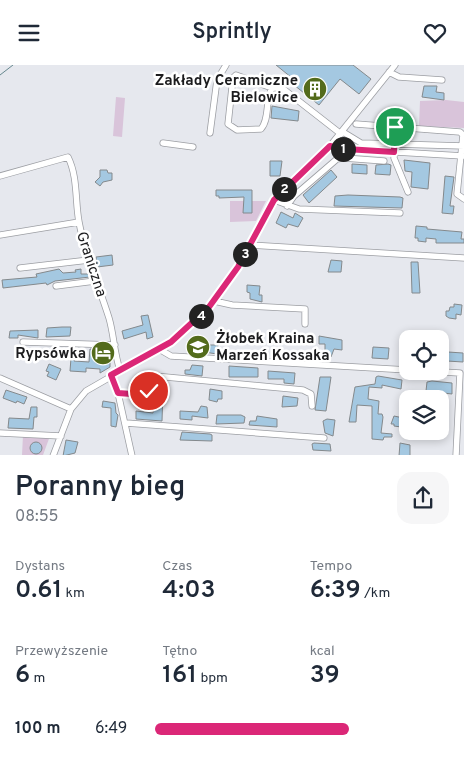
<!DOCTYPE html>
<html lang="pl">
<meta charset="utf-8">
<style>
:root{--surface:#fff;--page:#f6f6f7;--text:#1f2937;--muted:#747a83;--accent:#db2777}
body{margin:0;font-family:Overpass,sans-serif;background:var(--page);color:var(--text);height:100vh;display:flex;flex-direction:column;font-size:19px;white-space:nowrap}
*{box-sizing:border-box;margin:0}
p{font-size:16px;color:var(--muted)}
.icon{flex:none;width:28px;height:28px;fill:none;stroke:currentColor;stroke-width:2;stroke-linecap:round;stroke-linejoin:round}
.map{position:relative;height:390px;overflow:hidden}
.details{display:flex;flex-direction:column;background:var(--surface);flex:1}
.details>*{flex:none}
.fabs{position:absolute;left:399px;top:265px;display:grid;gap:10px}
.fabs a{display:grid;place-items:center;width:50px;height:50px;border-radius:10px;background:var(--surface);box-shadow:0 2px 8px #0003;font-size:25px}
.pin{position:absolute;display:grid;place-items:center;width:42px;height:42px;color:#fff;margin:-21px;border:2px solid #fff;border-radius:50%;box-shadow:0 1px 5px #0007}
.km{position:absolute;width:25px;height:25px;margin:-12px;border-radius:50%;background:#222;color:#fff;font-size:14px;line-height:25px;text-align:center}
.round{display:grid;place-items:center;flex:none;width:52px;height:52px;border-radius:15px;background:var(--page)}
.head{display:flex;align-items:center;justify-content:space-between;height:85px;padding:0 15px}
h1{font-size:28px;font-weight:600;line-height:38px}
.figures{display:grid;grid-template-columns:repeat(3,1fr);gap:8px;height:85px;padding:5px 15px}
.figures div{display:grid;align-content:center}
.figures b{font-size:25px;font-weight:600}
.figures small{font-size:14px;font-weight:400}
.figures p{font-size:14px}
ul{padding:0 15px;list-style:none;font-size:16px}
li{display:grid;grid-template-columns:80px 60px 1fr;align-items:center;height:38px}
li i{height:12px;border-radius:6px;background:var(--accent)}
header{display:flex;justify-content:space-between;align-items:center;height:65px;padding:0 15px;background:var(--surface);font-size:22px;font-weight:600}
.map>svg:first-child{display:block}
.green{fill:#d9c4da}
.lines{fill:none;stroke-linecap:round;stroke-linejoin:round}
.stream{stroke:#66878e;stroke-width:1}
.building{fill:#a4c8e1;stroke:#84898c}
.minor-casing{stroke:#9c9ea3;stroke-width:7}
.minor{stroke:#fff;stroke-width:5.5}
.route-casing{stroke:#fff;stroke-width:10}
.route{stroke:#db2777;stroke-width:6}
.labels{text-anchor:middle;stroke-width:5;stroke-linejoin:round;paint-order:stroke}
.poi-label{font-size:15px;font-weight:bold;fill:#1c1c1e;stroke:#fff;text-anchor:end}
.street-label{font-size:15px;fill:#1c1c1e;stroke:#fff}
</style>
<header><svg class="icon" aria-label="menu" viewBox="0 0 24 24"><path d="M4 6h16M4 12h16M4 18h16"/></svg>Sprintly<svg class="icon" aria-label="heart" viewBox="0 0 24 24"><path d="M12 20l-8-8c-3-5 5-10 8-4 3-6 11-1 8 4z"/></svg></header>
<div class="map">
<svg width="464" height="391" viewBox="0 0 464 391">
<rect width="100%" height="100%" fill="#e6e8ee"/>
<path class="green" d="M116,32L125,33L122,72L113,71Z
M446,35L464,37V63L419,61L420,36Z
M230,136H266L256,156L230,157Z
M23,370L50,371L43,390H22Z"/>
<g class="lines">
<path class="stream" d="M0,10L13,0"/>
</g>
<path class="building" d="M276,0H353L371,14L359,29L340,14L319,40L289,16L292,13Z
M424,21H437L436,27L444,28V35L422,32Z
M272,41L299,46L298,56L271,53Z
M404,95L430,98L428,124L411,122L412,107L405,106Z
M270,96H282L280,111H270Z
M352,99L367,100V109L352,108Z
M388,99L391,100L390,110L375,109L376,100Z
M100,105H107L108,108H112V115L103,117L100,121L95,117L100,112Z
M331,105L337,112L309,138L303,130Z
M445,111L454,112L450,141H454L453,149L442,148Z
M216,125H252V148H243L244,132L219,133V131H216Z
M348,130L400,132L403,133L402,143L334,141L335,131Z
M281,147L293,153L295,148L303,153L298,162L288,159L286,163L276,158Z
M416,161L427,162V164L462,167L461,174H464V178H436V174L426,173V177L418,176V173H415Z
M112,190L113,200L97,202L96,192Z
M331,195L342,196L341,207H328Z
M411,197H418L420,228H412Z
M59,204L63,208L76,207L75,205L81,204V209H89L90,212L55,216L47,220L46,218L3,223L2,215L37,212L36,209Z
M247,220L260,221L259,230H262V237L250,234V228L247,227Z
M454,239L462,240L461,250L456,249V254L449,253L446,251V246H449L450,242H454Z
M148,250L153,272L147,274L146,267L124,274L122,266L143,260L141,251Z
M62,262H71L70,271L46,272L47,263Z
M38,265V273L18,270V273H9L10,266Z
M319,271L342,275V285L334,284L331,292H325V279H319Z
M192,276L200,277V280H218L217,289L191,285Z
M373,282L389,283L388,294L372,293Z
M90,284L110,285V302L100,308V304L86,303V307L70,306L71,293H75L74,296L89,297Z
M448,287L463,288V297L447,296Z
M49,299L61,304L56,315L47,311L49,307L46,306Z
M192,300L203,301L202,311L185,309V305H190Z
M229,301L258,303V312H229Z
M268,306L295,308L294,319L284,318V314H268Z
M378,311L402,315L401,324L382,320V323L369,322L368,334L379,336L378,349H382L383,352L381,368L392,369V372H384L383,375L372,374V341L357,340L356,357H349L355,322L375,319L376,312Z
M320,312H331L326,346L315,345Z
M432,316L452,318V329L426,326L427,317Z
M156,323L163,324L162,356L136,354V346L153,348Z
M210,324L222,326V334H218L217,337L209,335Z
M6,325L27,332L24,339L17,336L16,338L3,333Z
M283,331L298,333L297,341L282,342Z
M103,336L115,338L116,348L118,350L116,362L111,361V343L102,342Z
M201,341L207,342L208,353L192,351V355L180,354V346L198,347Z
M31,342H37V352H34L33,364L8,363L9,353L29,354Z
M217,350H241L245,352L244,358L216,359Z
M257,351L277,354V362L249,360L250,356H256Z
M394,351L408,354V363L394,361V359H391Z
M327,354L335,355L333,371L325,368L323,356Z
M182,367L210,369L212,370V376L180,375Z
M66,375L78,377L75,388L63,391Z
M30 383a6 6 0 1 1 12 0a6 6 0 1 1-12 0Z
M314,378L330,379L331,386L313,385L312,379Z
M400,378L410,380V391H399Z"/>
<g class="lines">
<g class="minor-casing">
<path id="minor" d="M389,7L399,12L442,15
M272,23C265,35 270,54 261,64L237,65L228,59L233,13L236,10L272,23H282L341,69
M356,59L460,67L463,70L457,129L464,134
M395,62L394,93L408,127
M343,67L361,78L464,81
M210,68L217,15L226,0
M163,78L193,82
M330,81L346,84L463,91
M0,111L68,92C78,112 75,136 79,157C85,190 99,221 109,253C114,270 114,288 120,305
M274,135L299,144L400,148
M287,141L294,131L337,94L344,93L384,96
M0,170L79,157
M250,180L464,193
M20,203L89,195
M56,221L95,216
M214,236L232,240L305,244V259
M23,277L115,280
M159,284L171,291L408,305
M426,306L460,308L456,391
M111,310L118,328L132,391
M0,313L71,344
M118,328L145,330L149,327L151,314L155,311L303,325L311,329L312,341
M126,358L324,373
M0,368L61,371
M53,391L71,344L86,326L171,277L209,242L238,202L274,135L330,81L395,0"/>
</g>
<use href="#minor" class="minor"/>
</g>
<g class="lines">
<g class="route-casing">
<path id="route" d="M149,326L145,330L118,328L111,310L171,277L209,242L238,202L274,135L330,81L346,84L394,87L395,62"/>
</g>
<use href="#route" class="route"/>
</g>
<defs>
<g id="building-disc" transform="scale(1.25)"><circle r="9.5" fill="#536b1b" stroke="#fff"/><path d="M-4-6H4V6H1V3H-1V6H-4ZM-2.5-4.3h1.7v1.8h-1.7ZM.8-4.3h1.7v1.8H.8ZM-2.5-1h1.7V.8h-1.7ZM.8-1h1.7V.8H.8Z" fill="#fff"/></g>
<g id="school-disc" transform="scale(1.25)"><circle r="9.5" fill="#536b1b" stroke="#fff"/><path d="M0-5L7-2L0 1L-7-2ZM-4 1L0 2.5L4 1V4Q0 6-4 4Z" fill="#fff"/></g>
<g id="hotel-disc" transform="scale(1.25)"><circle r="9.5" fill="#536b1b" stroke="#fff"/><path d="M-6-4.5h1.5V1H6V5H4.5V3h-9V5H-6ZM-4 0a1.8 1.8 0 1 1 3.6 0ZM.5 0V-2.5h3Q6-2.5 6 0Z" fill="#fff"/></g>
</defs>
<g fill-rule="evenodd">
<use href="#building-disc" x="315" y="24"/>
<use href="#school-disc" x="198" y="282"/>
<use href="#hotel-disc" x="103" y="288"/>
</g>
<g class="labels">
<g class="poi-label">
<text x="298" y="20">Zakłady Ceramiczne<tspan x="298" dy="17">Bielowice</tspan></text>
<text x="216" y="278" text-anchor="start">Żłobek Kraina<tspan x="216" dy="17">Marzeń Kossaka</tspan></text>
<text x="86" y="293">Rypsówka</text>
</g>
<g class="street-label">
<text transform="translate(92 199) rotate(72)" y="5">Graniczna</text>
</g>
</g>
</svg>
<div class="fabs">
<a><svg class="icon" aria-label="locate" viewBox="0 0 24 24"><circle cx="12" cy="12" r="6"/><path d="M12 2v4M12 18v4M2 12h4M18 12h4"/></svg></a>
<a><svg class="icon" aria-label="layers" viewBox="0 0 24 24"><path d="M12 4l9 5-9 5-9-5zM3 14l9 5 9-5"/></svg></a>
</div>
<div class="pin" style="left:395px;top:62px;background:#1e9e55"><svg class="icon" aria-label="arrive" viewBox="0 0 24 24"><path d="M6 21V4h12l-3 4 3 4H6"/></svg></div>
<div class="pin" style="left:149px;top:326px;background:#d93025"><svg class="icon" aria-label="check" viewBox="0 0 24 24"><path d="M5 12l5 5 9-10"/></svg></div>
<b class="km" style="left:343px;top:84px">1</b>
<b class="km" style="left:284px;top:124px">2</b>
<b class="km" style="left:245px;top:189px">3</b>
<b class="km" style="left:201px;top:251px">4</b>
</div>
<section class="details">
<div class="head"><div><h1>Poranny bieg</h1><p>08:55</p></div><a class="round"><svg class="icon" aria-label="share" viewBox="0 0 24 24"><path d="M12 15V3M7 8l5-5 5 5M5 13v7h14v-7"/></svg></a></div>
<div class="figures">
<div><p>Dystans</p><b>0.61<small> km</small></b></div>
<div><p>Czas</p><b>4:03</b></div>
<div><p>Tempo</p><b>6:39<small> /km</small></b></div>
</div>
<div class="figures">
<div><p>Przewyższenie</p><b>6<small> m</small></b></div>
<div><p>Tętno</p><b>161<small> bpm</small></b></div>
<div><p>kcal</p><b>39</b></div>
</div>
<ul>
<li><b>100 m</b>6:49<i style="width:66%"></i></li>
</ul>
</section>
